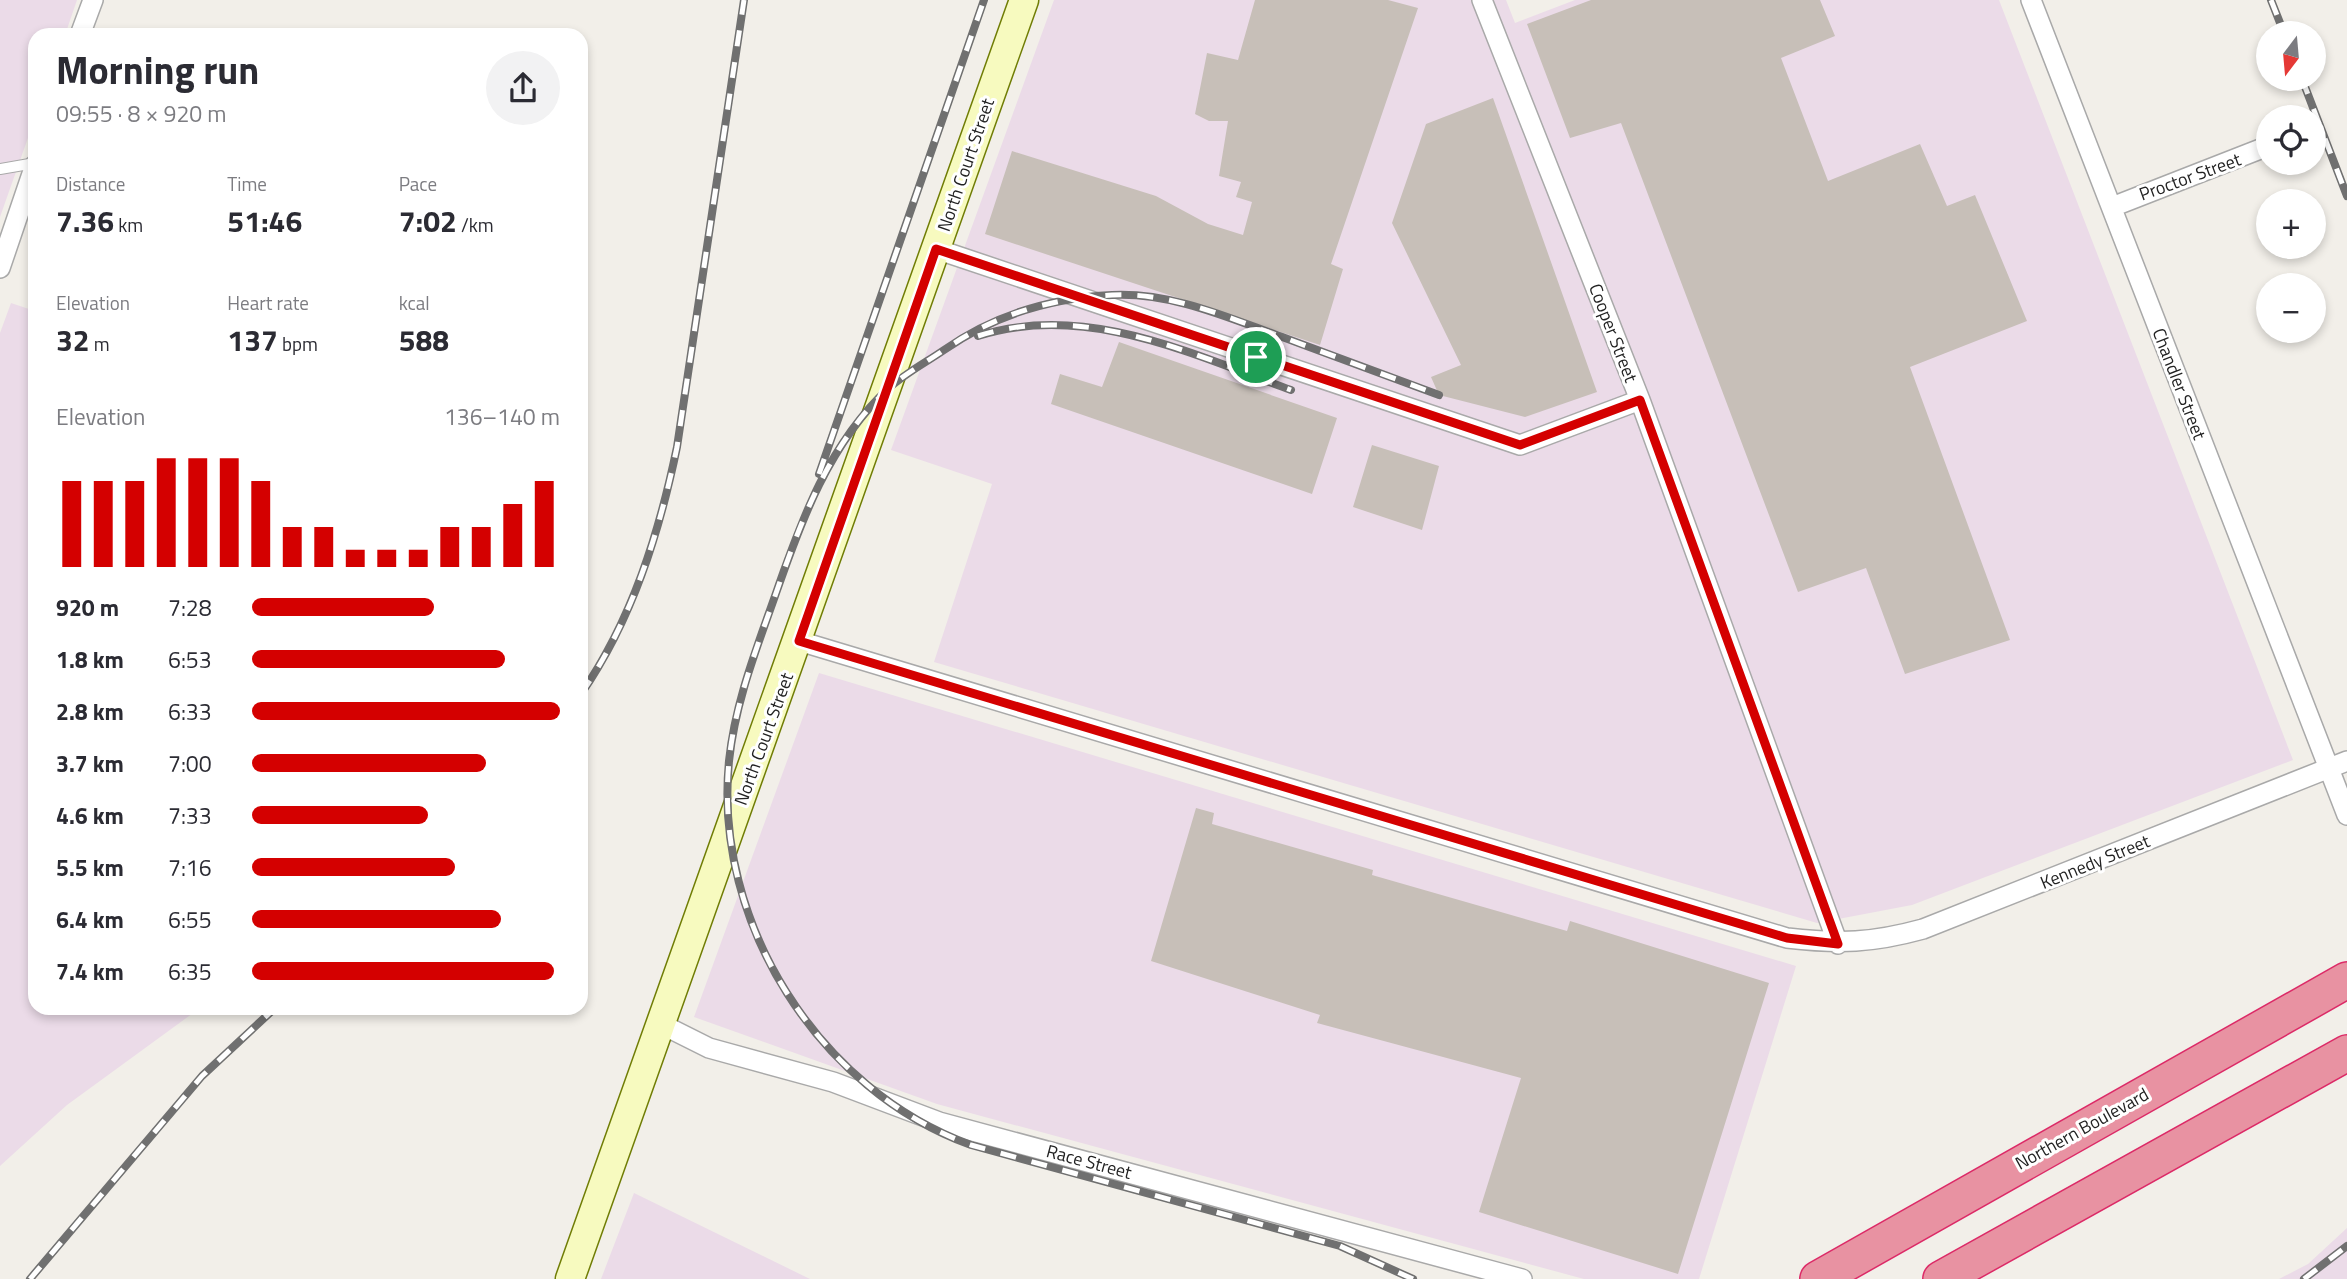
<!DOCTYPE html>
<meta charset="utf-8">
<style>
:root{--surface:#fff;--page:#f2f2f3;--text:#2b2b33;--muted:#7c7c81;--accent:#d40000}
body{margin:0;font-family:"Titillium Web",sans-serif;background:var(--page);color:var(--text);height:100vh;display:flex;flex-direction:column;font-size:26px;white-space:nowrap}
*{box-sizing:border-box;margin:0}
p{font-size:23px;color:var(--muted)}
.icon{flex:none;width:38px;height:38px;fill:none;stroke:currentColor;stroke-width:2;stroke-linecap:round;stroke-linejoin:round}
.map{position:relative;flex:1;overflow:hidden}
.panel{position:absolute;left:28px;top:28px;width:560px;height:987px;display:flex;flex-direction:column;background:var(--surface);border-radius:21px;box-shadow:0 4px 10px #0003}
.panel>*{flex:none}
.needle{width:46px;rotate:196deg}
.controls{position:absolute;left:2256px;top:21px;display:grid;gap:14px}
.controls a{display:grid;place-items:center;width:70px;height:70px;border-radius:50%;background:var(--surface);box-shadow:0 4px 10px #0003;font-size:35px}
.pin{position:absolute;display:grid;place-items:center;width:60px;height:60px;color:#fff;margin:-30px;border:4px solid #fff;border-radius:50%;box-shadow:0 2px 7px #0007}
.round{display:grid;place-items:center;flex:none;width:74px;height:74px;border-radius:37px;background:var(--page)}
.overview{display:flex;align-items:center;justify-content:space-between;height:119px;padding:0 28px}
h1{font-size:38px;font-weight:700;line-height:52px}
.figures{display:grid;grid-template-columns:repeat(3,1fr);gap:10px;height:119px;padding:7px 28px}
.figures div{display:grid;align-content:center}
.figures b{font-size:30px;font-weight:700}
.figures small{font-size:19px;font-weight:400}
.figures p{font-size:19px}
.chart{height:196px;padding:14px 28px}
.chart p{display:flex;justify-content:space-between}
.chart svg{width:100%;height:126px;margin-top:7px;stroke:var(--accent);stroke-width:6}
ul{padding:0 28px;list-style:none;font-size:23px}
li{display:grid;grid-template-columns:112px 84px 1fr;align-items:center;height:52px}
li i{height:18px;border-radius:9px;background:var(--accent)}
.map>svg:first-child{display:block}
.industrial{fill:#ebdbe8}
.building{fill:#c7bfb8}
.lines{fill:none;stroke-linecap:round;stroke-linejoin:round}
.lane-casing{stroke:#a9a9a9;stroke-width:12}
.street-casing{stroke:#a9a9a9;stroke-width:22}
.secondary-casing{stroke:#707d05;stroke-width:31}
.highway-casing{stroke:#dc2a67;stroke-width:38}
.lane{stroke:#fff;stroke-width:10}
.street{stroke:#fff;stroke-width:19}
.secondary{stroke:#f7fabf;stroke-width:28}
.highway{stroke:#e892a2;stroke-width:35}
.rail-casing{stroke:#707070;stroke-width:8}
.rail{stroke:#fff;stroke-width:5;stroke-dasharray:16;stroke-linecap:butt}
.route-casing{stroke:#fff;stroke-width:14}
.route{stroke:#d40000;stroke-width:9}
.labels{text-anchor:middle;stroke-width:6;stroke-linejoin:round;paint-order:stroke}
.street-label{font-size:18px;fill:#222;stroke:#fff}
</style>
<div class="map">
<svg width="2347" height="1279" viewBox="0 0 2347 1279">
<rect width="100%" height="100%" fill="#f2efe9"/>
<path class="industrial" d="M0,0H77L65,35H35V118L0,217Z
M1054,0H1506L1515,23L1575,0H1999L2293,760L1912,905L1817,923L934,662L992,484L891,450Z
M11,303L35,311V1008H200L67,1105L0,1166V333Z
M819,673L1796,966L1699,1279H1584L937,1104L694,1017Z
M634,1193L810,1279H601Z
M2347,1228V1279H2279L2308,1264Z"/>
<path class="building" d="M1255,0H1388L1418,8L1331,264L1343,269L1320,345L985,234L1012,151L1156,196L1208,224L1243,235L1252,202L1236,197L1241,182L1219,176L1228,121H1209L1195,114L1207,53L1238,60Z
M1591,0H1820L1835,36L1781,58L1828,181L1920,144L1947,206L1975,195L2027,321L1910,367L2010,640L1905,674L1866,568L1798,592L1621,123L1570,138L1527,24Z
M1493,98L1597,392L1525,417L1439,395L1431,377L1461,365L1392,223L1426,124Z
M1119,342L1337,418L1312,494L1051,404L1060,374L1102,387Z
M1372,445L1439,466L1422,530L1353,507Z
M1196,808L1214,813L1212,824L1373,870L1372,875L1567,931L1570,921L1769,983L1678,1274L1479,1212L1521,1078L1317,1023L1320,1015L1151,961Z"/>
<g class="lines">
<g class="lane-casing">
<path id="lane" d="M0,169L35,163"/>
</g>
<g class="street-casing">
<path id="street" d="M1482,0L1640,400L1838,944
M2031,0L2347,815
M80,35L93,0
M2112,207L2268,146
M936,249L1520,445L1640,400
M0,268L35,165
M799,641L1787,938C1840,944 1872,943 1923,929L2347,761
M663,1025L709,1048L833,1082L939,1122L1522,1279"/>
</g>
<g class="secondary-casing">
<path id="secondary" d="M570,1279L1024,0"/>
</g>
<g class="highway-casing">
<path id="highway" d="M1818,1279L2347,980
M1941,1279L2347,1053"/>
</g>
<use href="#lane" class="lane"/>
<use href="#street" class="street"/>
<use href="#secondary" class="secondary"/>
<use href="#highway" class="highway"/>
<g class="rail-casing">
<path id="rail" d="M2271,0L2284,33
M2302,79L2347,196
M978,336C1085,302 1192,354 1291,390
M819,474L984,0
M581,694C632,620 659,534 677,447L744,0
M30,1279L202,1076L275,1008
M1413,1279L1340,1246L971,1145C819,1090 713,923 729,761C735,703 756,650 775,596C801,521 829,443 889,388C906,373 925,363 944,350C994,315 1051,298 1112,295C1172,292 1229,318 1285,338C1336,357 1388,376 1439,395
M2304,1279L2347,1246"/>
</g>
<use href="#rail" class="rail"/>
</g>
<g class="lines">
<g class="route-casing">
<path id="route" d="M936,249L1520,445L1640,400L1838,944L1787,938L799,641Z"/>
</g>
<use href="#route" class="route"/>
</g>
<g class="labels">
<g class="street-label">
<text transform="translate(966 165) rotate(-71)" y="6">North Court Street</text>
<text transform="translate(2190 177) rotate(-20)" y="6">Proctor Street</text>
<text transform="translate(1613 333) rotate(69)" y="6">Cooper Street</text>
<text transform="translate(2179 384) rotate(69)" y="6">Chandler Street</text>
<text transform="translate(764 739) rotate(-70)" y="6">North Court Street</text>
<text transform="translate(2095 862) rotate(-22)" y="6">Kennedy Street</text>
<text transform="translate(2082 1129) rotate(-29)" y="6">Northern Boulevard</text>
<text transform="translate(1089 1162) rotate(15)" y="6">Race Street</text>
</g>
</g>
</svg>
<div class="controls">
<a><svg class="needle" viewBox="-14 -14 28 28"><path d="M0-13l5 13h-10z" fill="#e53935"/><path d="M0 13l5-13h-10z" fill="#7c7c81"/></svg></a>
<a><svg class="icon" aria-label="locate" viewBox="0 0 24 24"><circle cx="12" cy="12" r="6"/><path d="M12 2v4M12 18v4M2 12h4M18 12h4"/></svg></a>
<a>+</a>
<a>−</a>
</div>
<div class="pin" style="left:1256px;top:357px;background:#1e9e55"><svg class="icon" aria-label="arrive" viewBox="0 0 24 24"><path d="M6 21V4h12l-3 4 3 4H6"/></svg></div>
<section class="panel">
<div class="overview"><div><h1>Morning run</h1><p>09:55 · 8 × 920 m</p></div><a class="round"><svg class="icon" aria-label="share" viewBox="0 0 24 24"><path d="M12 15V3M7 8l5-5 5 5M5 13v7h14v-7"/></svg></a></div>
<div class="figures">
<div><p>Distance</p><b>7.36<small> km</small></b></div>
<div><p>Time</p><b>51:46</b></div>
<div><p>Pace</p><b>7:02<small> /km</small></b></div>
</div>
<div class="figures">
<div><p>Elevation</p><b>32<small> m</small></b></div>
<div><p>Heart rate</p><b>137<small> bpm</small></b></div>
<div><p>kcal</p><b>588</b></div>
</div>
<div class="chart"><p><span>Elevation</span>136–140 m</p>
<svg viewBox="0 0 160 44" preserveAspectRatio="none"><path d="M5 44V14M15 44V14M25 44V14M35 44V6M45 44V6M55 44V6M65 44V14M75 44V30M85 44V30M95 44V38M105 44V38M115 44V38M125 44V30M135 44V30M145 44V22M155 44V14"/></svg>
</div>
<ul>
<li><b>920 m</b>7:28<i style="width:59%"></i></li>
<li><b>1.8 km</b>6:53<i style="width:82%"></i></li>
<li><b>2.8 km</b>6:33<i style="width:100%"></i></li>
<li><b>3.7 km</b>7:00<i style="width:76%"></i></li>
<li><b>4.6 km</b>7:33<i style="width:57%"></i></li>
<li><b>5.5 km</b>7:16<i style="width:66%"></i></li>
<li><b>6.4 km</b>6:55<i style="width:81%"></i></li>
<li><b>7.4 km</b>6:35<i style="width:98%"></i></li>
</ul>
</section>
</div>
